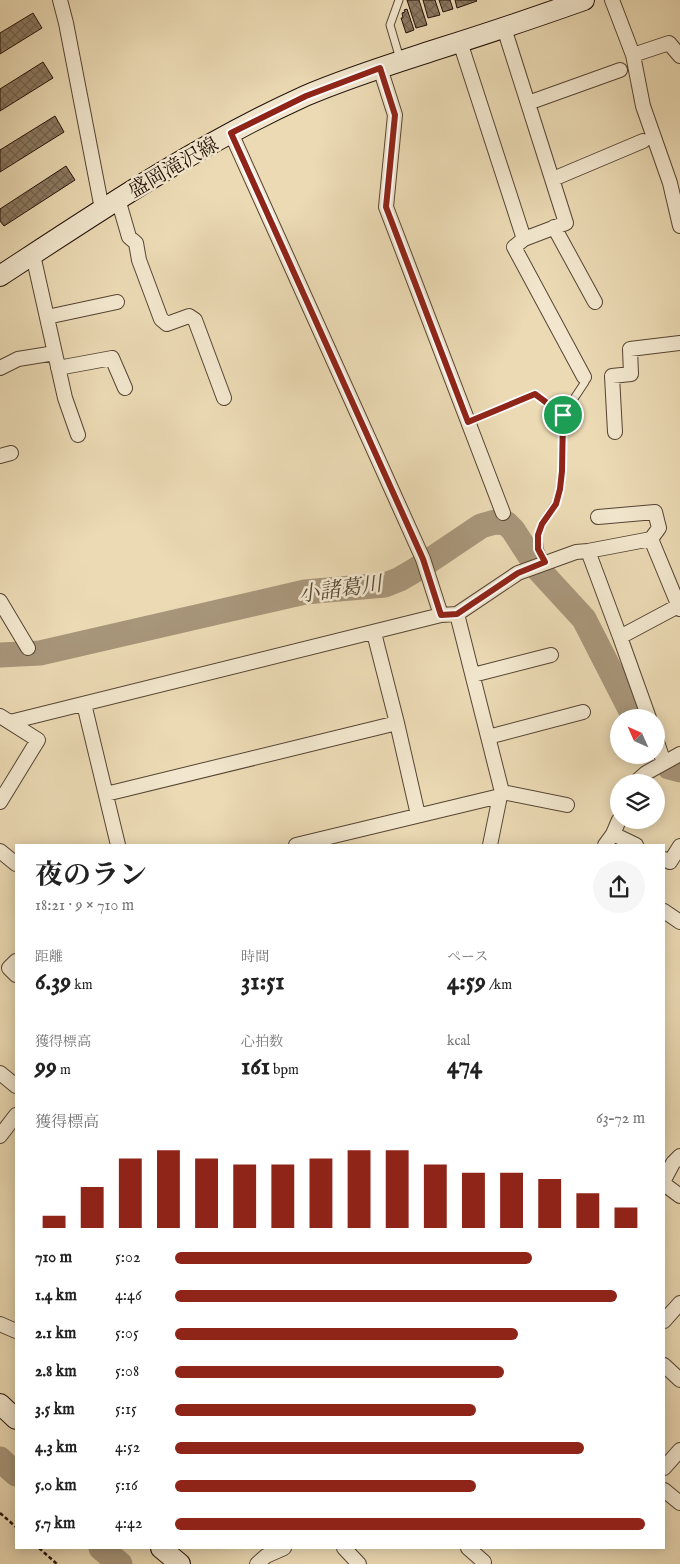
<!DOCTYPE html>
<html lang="ja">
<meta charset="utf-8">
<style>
:root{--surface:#fff;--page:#f6f6f6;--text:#222;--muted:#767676;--accent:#8f2418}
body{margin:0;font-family:"IM FELL English","Noto Serif JP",serif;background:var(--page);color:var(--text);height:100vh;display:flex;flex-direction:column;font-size:19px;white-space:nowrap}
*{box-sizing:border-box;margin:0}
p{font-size:16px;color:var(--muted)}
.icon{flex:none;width:28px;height:28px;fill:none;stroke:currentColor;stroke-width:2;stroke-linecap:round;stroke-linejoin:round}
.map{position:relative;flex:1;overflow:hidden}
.side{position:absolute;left:15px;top:844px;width:650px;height:705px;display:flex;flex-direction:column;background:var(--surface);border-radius:0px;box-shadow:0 2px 12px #0003}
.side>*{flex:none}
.needle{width:32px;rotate:315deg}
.fabs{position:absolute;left:610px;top:709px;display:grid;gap:10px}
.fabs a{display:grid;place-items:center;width:55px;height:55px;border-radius:50%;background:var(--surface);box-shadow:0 2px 12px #0003;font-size:25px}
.pin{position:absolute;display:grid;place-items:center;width:42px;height:42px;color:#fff;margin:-21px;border:2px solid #fff;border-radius:50%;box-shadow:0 1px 5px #0007}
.round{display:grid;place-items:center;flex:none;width:52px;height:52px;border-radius:26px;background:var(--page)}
.headline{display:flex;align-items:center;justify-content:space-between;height:85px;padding:0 20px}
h1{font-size:28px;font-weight:700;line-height:38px}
.figures{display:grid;grid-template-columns:repeat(3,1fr);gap:8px;height:85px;padding:5px 20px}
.figures div{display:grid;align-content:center}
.figures b{font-size:25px;font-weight:700}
.figures small{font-size:14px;font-weight:400}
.figures p{font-size:14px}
.chart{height:140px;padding:10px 20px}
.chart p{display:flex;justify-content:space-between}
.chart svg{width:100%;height:90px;margin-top:5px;stroke:var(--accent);stroke-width:6}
ul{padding:0 20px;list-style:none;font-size:16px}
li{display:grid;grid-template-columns:80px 60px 1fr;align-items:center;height:38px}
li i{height:12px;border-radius:6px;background:var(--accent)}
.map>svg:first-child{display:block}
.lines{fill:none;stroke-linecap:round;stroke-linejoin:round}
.river{stroke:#a8967a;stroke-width:25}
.building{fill:url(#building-cross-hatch);stroke:#251309}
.lane-casing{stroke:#564534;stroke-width:9}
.street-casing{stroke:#564534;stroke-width:16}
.secondary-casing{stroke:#251309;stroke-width:22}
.path{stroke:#251309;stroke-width:2.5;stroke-dasharray:4 2.5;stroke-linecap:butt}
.lane{stroke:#f2e7ce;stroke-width:7}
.street{stroke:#f2e7ce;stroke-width:14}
.secondary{stroke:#f2e7ce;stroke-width:20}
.route-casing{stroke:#fff;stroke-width:10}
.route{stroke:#8f2418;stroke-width:6}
.labels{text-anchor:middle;stroke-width:5;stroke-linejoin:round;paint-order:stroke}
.street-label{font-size:20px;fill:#251309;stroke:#f2e7ce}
.water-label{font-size:21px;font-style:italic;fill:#594736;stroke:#f2e7ce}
</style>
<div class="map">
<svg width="680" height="1564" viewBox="0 0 680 1564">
<defs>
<pattern id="building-cross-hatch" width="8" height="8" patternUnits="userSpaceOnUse" patternTransform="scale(1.25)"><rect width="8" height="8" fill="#8c7a62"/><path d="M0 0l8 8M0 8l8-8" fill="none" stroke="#72634f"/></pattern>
</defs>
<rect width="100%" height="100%" fill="#ebdab4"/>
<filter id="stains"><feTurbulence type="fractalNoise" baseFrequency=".004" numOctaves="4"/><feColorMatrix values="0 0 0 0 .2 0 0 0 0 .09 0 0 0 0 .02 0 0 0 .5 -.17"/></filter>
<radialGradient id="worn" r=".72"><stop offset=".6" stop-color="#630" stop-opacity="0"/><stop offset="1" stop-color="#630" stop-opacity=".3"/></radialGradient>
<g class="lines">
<path class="river" d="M0,655L40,653L305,592L385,585L400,579L417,569L481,526L495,522L506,523L513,530L539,570L584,619L630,709
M669,767L680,770
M0,1459L16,1474
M101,1548L120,1564"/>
</g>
<path class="building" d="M407,0H419L427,25L416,28Z
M423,0H435L440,15L428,18Z
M439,0H450L453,9L443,12Z
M455,0H476L477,1L457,8Z
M407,9L414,30L406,33L401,18H403L402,13L405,12L404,10Z
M33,13L42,28L0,54V33Z
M43,62L53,78L0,111V89Z
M55,116L64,132L0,172V150Z
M66,166L75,180L4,226L0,221V209Z"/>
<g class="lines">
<g class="lane-casing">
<path id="lane" d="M399,0L390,25L400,59
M563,415L585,382L584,377
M468,422L535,394L563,415L562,471L560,489L556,503L542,524L538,535L539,549L545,562"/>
</g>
<g class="street-casing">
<path id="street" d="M60,0L66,23L102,209
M612,0L633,55L643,106L670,183L680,226
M504,28L566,223L524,239L514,247L584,377
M460,42L524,239
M633,55L669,43L680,56
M380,68L395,115L386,207L503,513
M528,103L620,70
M231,133L423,559L441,615
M553,179L643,141
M118,199L129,237L136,243L139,260L161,319L167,324L189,316L195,320L224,398
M554,227L595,302
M33,255L65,398L78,435
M47,317L117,302
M0,368L18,359L55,353
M58,368L112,358L125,388
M615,432L612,376L631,374L630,349L680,343
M0,456L11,453
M598,517L655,512L659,528L651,539L680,609
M588,551L651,539
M0,601L28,648
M457,614L518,573L576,552L588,551L620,637L680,605
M374,633L397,723L418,815
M620,637L649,718
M473,675L551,655
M84,704L118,845
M0,716L38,740L0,802
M10,722L441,615L457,614L502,792L500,796L490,845
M488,737L583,712
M656,739L664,763
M636,782L646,773L680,754
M502,792L567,805
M106,794L397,723
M613,834L636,845
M296,845L500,796
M605,845L613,834L619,820
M0,851L16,864
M664,859L670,862L680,846
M664,911L680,922
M16,961L9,968L16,975
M0,1073L16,1086
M0,1136L16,1115
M664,1180L673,1163L680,1156
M664,1184L680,1196
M664,1321L680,1303
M0,1324L16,1331
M664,1365L680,1380
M664,1468L680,1450
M664,1490L680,1503
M344,1548L359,1564
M468,1548L484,1562
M257,1564L266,1556L284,1548"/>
</g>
<g class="secondary-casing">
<path id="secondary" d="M0,276C99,211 197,145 305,96C349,77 395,63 441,48C489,33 536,17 584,0
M0,1404L16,1419
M161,1548L180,1564"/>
</g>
<path class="path" d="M0,1513L16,1527
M39,1548L57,1564"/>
<use href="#lane" class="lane"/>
<use href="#street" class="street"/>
<use href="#secondary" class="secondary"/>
</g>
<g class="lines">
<g class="route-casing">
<path id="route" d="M380,68L395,115L386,207L468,422L535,394L563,415L562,471L560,489L556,504L542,524L538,535V549L545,562L518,573L457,614L441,615L423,559L231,133L306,96Z"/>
</g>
<use href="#route" class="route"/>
</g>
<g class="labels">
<g class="street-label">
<text transform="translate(173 167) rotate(-30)" y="7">盛岡滝沢線</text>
</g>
<g class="water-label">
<text transform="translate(340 589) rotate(-8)" y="7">小諸葛川</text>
</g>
</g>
<rect width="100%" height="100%" filter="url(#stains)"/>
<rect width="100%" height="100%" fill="url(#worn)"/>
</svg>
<div class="fabs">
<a><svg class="needle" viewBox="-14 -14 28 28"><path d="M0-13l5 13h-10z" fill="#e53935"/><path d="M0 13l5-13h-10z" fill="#767676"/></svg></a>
<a><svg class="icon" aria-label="layers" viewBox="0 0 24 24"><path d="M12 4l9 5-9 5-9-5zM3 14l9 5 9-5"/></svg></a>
</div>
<div class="pin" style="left:563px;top:415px;background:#1e9e55"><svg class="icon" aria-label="arrive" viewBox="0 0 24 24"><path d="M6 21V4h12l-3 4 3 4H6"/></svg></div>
<section class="side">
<div class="headline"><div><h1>夜のラン</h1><p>18:21 · 9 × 710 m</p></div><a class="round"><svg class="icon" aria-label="share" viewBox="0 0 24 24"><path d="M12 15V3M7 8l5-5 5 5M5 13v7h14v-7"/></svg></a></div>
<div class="figures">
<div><p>距離</p><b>6.39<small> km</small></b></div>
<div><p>時間</p><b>31:51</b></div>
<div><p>ペース</p><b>4:59<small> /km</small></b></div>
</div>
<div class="figures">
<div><p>獲得標高</p><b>99<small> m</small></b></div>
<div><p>心拍数</p><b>161<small> bpm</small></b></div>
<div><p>kcal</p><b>474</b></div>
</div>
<div class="chart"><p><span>獲得標高</span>63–72 m</p>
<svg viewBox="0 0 160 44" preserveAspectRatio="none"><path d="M5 44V38M15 44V24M25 44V10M35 44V6M45 44V10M55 44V13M65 44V13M75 44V10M85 44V6M95 44V6M105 44V13M115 44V17M125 44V17M135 44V20M145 44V27M155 44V34"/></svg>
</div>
<ul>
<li><b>710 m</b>5:02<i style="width:76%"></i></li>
<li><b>1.4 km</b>4:46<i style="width:94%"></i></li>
<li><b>2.1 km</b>5:05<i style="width:73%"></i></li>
<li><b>2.8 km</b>5:08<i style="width:70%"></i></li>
<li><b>3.5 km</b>5:15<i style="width:64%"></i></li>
<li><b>4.3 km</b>4:52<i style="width:87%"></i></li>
<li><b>5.0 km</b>5:16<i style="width:64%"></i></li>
<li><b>5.7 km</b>4:42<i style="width:100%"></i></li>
</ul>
</section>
</div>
